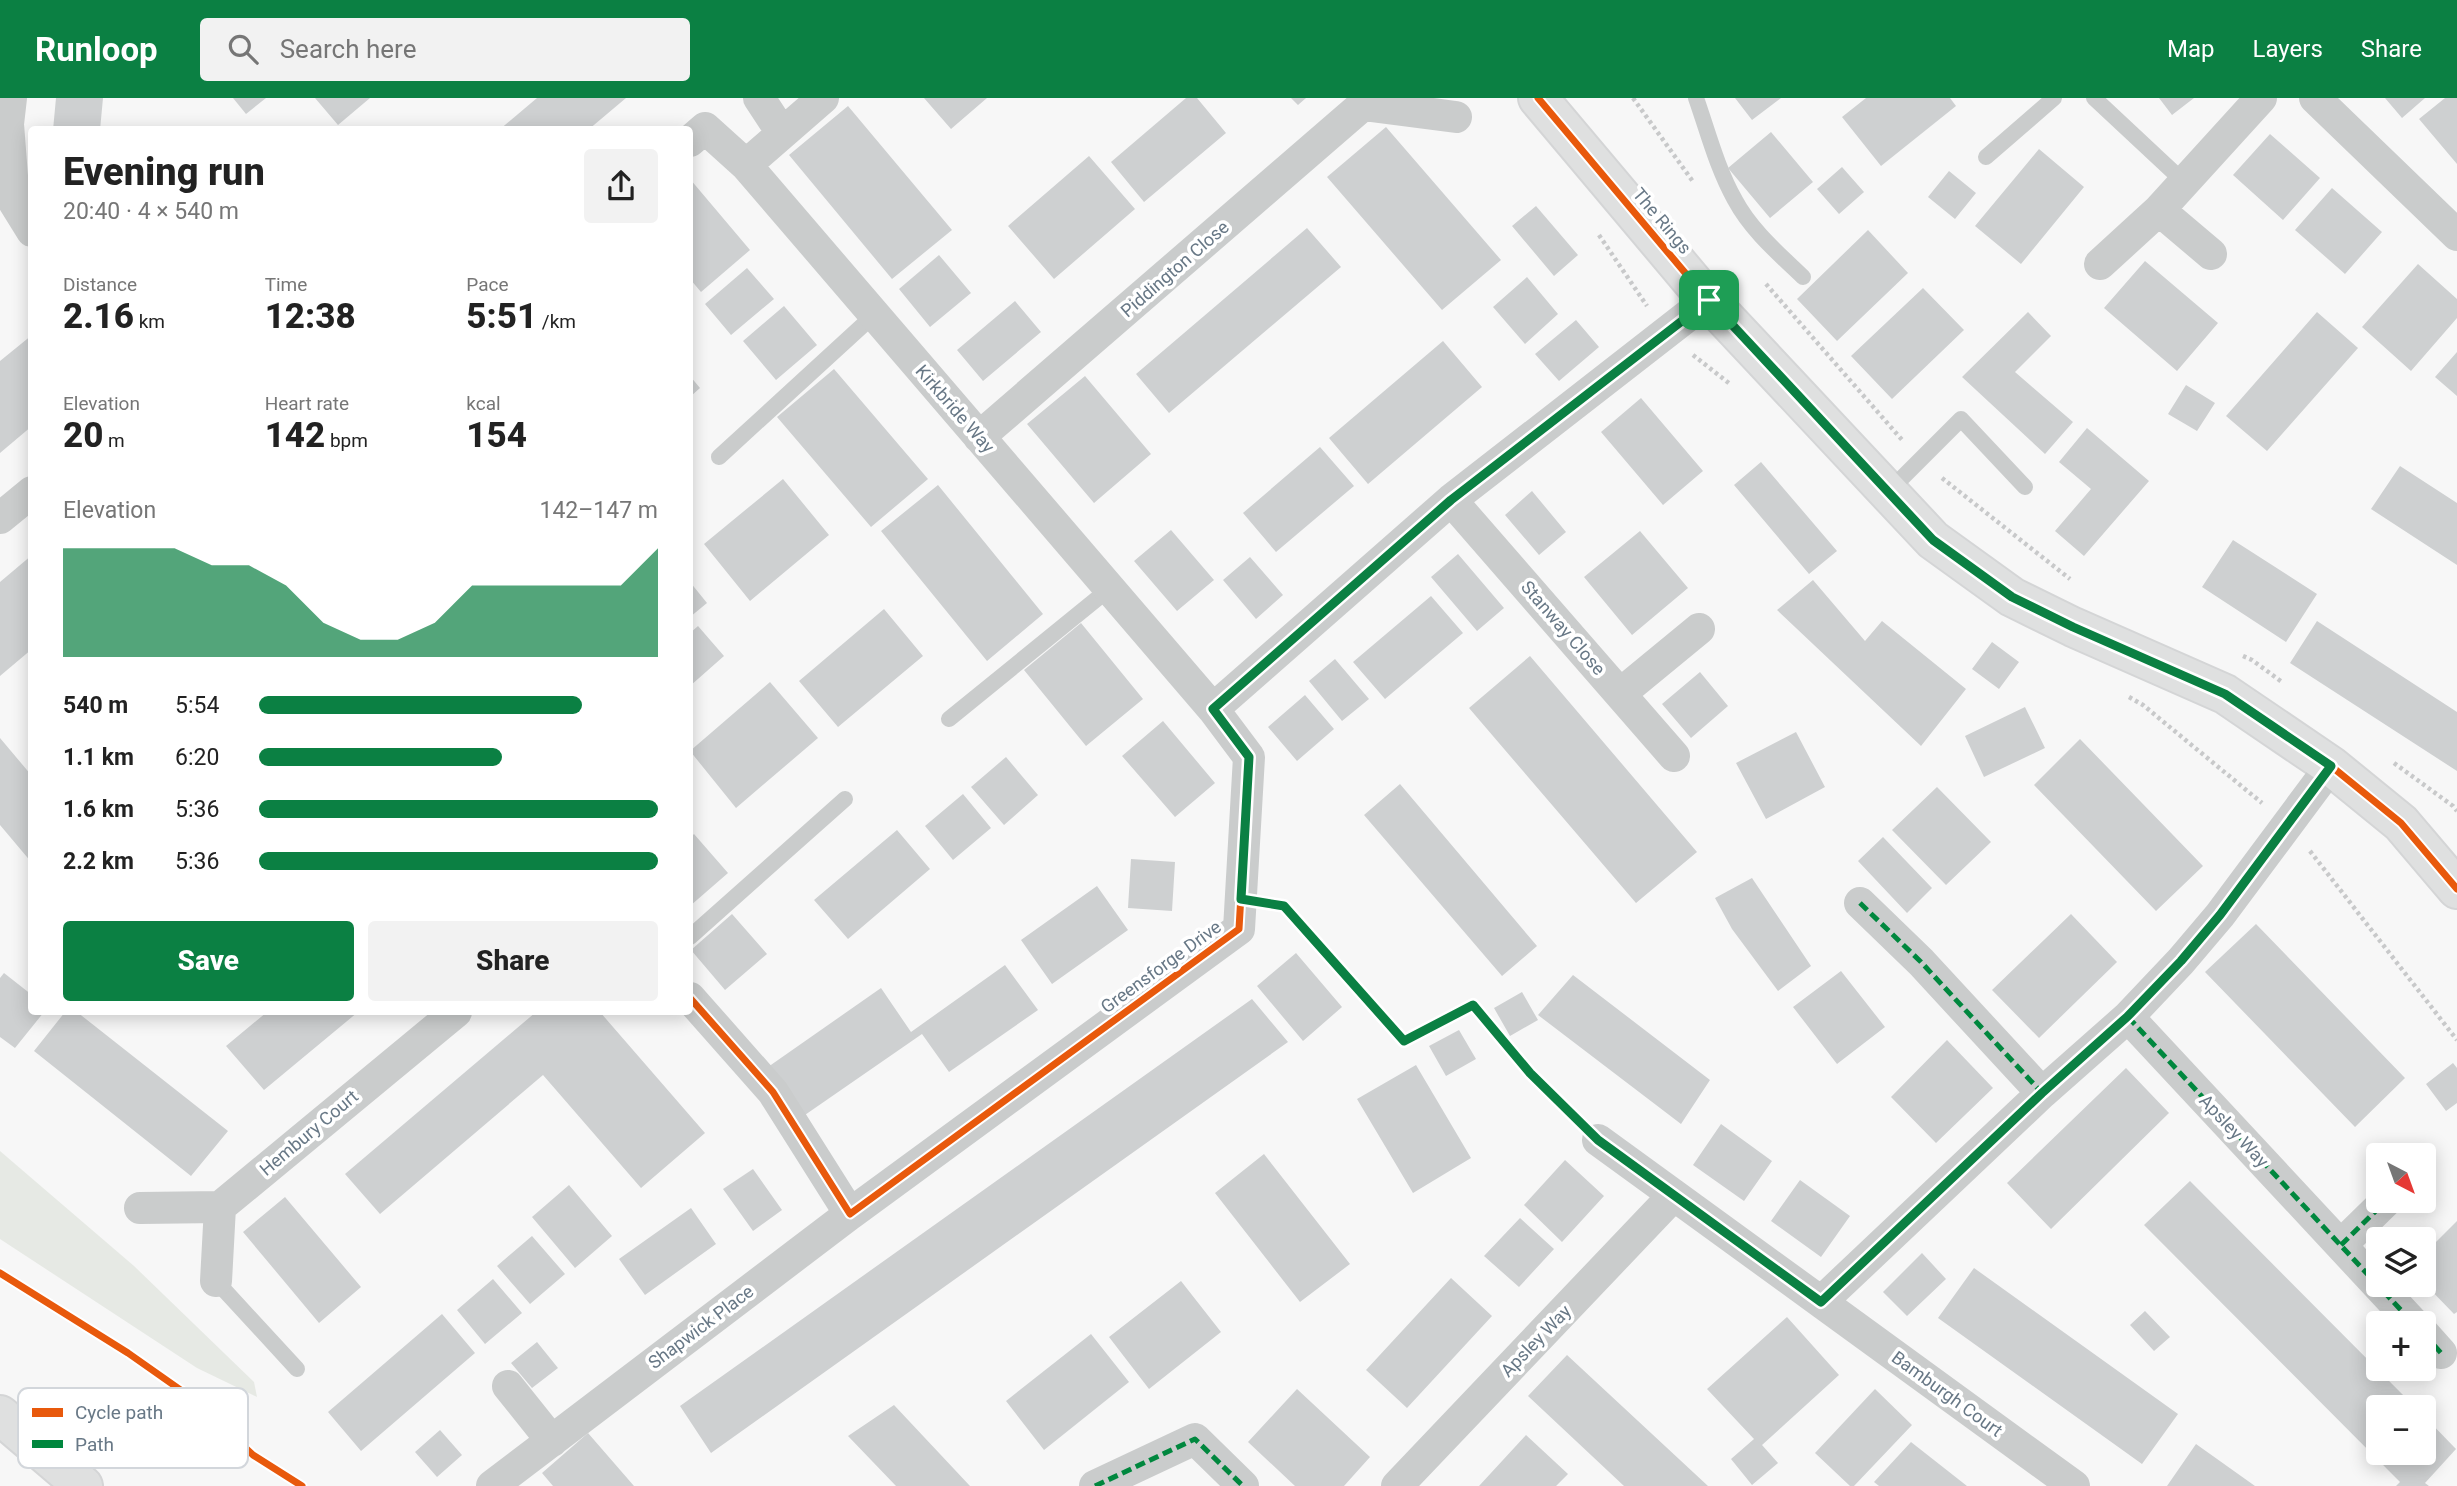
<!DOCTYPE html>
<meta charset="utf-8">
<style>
:root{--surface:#fff;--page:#f2f2f2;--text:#222;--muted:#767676;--accent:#0b8043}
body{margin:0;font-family:Roboto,sans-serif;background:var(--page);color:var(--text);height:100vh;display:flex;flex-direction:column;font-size:26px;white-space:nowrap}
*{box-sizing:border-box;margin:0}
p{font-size:23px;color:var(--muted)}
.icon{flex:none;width:38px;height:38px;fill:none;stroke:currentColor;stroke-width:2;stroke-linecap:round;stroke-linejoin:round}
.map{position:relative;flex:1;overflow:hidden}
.sheet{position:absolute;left:28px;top:28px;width:665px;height:889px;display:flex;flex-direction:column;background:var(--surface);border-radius:7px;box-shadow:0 4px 18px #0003}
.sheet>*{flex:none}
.needle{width:46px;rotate:139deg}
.fabs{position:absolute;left:2366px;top:1045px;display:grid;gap:14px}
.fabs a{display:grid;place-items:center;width:70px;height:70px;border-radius:7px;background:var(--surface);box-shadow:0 4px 18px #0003;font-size:35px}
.pin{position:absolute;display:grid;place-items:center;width:60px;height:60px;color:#fff;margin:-30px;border-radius:14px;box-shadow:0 4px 10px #0006}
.round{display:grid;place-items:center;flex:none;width:74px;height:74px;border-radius:7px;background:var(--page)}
.summary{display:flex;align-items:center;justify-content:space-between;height:119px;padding:0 35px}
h1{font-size:38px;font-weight:800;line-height:52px}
.figures{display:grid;grid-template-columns:repeat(3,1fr);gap:10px;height:119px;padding:7px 35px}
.figures div{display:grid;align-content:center}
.figures b{font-size:35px;font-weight:800}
.figures small{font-size:19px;font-weight:400}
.figures p{font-size:19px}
.chart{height:196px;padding:14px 35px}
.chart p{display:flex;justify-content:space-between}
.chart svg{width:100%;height:126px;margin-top:7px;fill:var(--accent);opacity:.7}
.cta{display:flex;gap:14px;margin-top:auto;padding:14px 35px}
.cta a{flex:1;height:80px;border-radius:7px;background:var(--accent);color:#fff;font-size:28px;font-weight:800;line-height:80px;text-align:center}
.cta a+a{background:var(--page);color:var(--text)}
ul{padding:0 35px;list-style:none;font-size:23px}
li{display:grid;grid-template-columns:112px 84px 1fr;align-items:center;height:52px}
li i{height:18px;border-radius:9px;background:var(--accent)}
header{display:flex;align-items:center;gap:42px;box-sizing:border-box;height:98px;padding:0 35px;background:var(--accent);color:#fff}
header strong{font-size:33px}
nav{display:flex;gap:38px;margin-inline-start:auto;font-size:24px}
.search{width:490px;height:63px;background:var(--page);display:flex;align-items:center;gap:18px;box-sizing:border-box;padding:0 24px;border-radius:7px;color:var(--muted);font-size:26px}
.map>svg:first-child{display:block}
.green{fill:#e6e9e4}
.building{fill:#ced0d1}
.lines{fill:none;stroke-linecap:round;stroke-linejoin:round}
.secondary-casing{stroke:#d4d5d6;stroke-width:42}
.path{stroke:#c8c9ca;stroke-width:4.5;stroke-dasharray:3.5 3.5;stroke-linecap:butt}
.lane{stroke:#cacccc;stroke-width:16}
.street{stroke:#cacccc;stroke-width:32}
.secondary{stroke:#dfe0e0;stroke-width:38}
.quiet{stroke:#00873e;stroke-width:5;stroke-dasharray:10 5;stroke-linecap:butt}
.cycleway-casing{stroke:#fff;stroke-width:11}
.cycleway{stroke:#e8590c;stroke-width:7}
.route-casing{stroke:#fff;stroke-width:14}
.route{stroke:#0b8043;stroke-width:9}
.labels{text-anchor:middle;stroke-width:7;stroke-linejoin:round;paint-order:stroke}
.street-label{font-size:18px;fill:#687886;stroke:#fff}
.key{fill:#fff;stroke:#d2d6db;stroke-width:2}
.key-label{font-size:19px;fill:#687886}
</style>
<header>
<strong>Runloop</strong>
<div class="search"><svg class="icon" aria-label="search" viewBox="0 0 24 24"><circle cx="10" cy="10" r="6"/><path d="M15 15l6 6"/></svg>Search here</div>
<nav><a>Map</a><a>Layers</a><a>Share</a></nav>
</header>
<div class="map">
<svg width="2457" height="1388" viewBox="0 0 2457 1388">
<rect width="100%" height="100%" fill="#f7f7f7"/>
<path class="green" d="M0,1053L134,1168L254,1284L257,1299L197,1270L0,1141Z"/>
<path class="building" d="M56,0H103L100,32H53Z
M233,0H266L246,16Z
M315,0H370L338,27Z
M537,0H626L588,32H499Z
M924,0H987L951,31Z
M1186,0H1197L1226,35L1144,104L1111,64Z
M1291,0H1306L1298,7Z
M1735,0H1781L1752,22Z
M1866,0H1950L1956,8L1881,68L1842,19Z
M2159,0H2194L2172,17Z
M2385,0H2425L2402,20Z
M2445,0H2457V66L2419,21Z
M848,8L952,132L892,181L789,57Z
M1386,29L1501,162L1442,212L1327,79Z
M1771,34L1813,84L1770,120L1728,70Z
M2270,36L2320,80L2283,122L2233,77Z
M2039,51L2084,89L2021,166L1975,128Z
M1089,58L1135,111L1054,181L1008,128Z
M1842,69L1864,94L1839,116L1817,91Z
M1949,73L1976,95L1955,121L1928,99Z
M690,81L750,152L701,194L690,181Z
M2332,90L2382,134L2345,176L2295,132Z
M1536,108L1578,157L1554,178L1512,128Z
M1307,130L1341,169L1169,315L1136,276Z
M1868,132L1908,175L1837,243L1797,201Z
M939,157L971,195L930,229L899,191Z
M2145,163L2218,225L2177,273L2104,210Z
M2418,166L2457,201V220L2411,273L2362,229Z
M747,170L774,201L731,237L705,206Z
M1527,179L1558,216L1525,246L1493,209Z
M1923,190L1964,232L1892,301L1851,258Z
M1015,203L1041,234L983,283L957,252Z
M784,208L817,247L776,282L743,243Z
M2028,214L2051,238L2015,274L2073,324L2045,356L1962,279Z
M2317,214L2358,250L2267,353L2226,318Z
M1576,222L1599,249L1559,283L1535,256Z
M32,237V328L0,355V263Z
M1443,243L1482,289L1368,386L1329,340Z
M2457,254V298L2435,279Z
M834,271L928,381L871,429L777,319Z
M690,278L700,290L690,299Z
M1085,278L1151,356L1094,405L1027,326Z
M2186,287L2215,305L2197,333L2168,316Z
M1641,300L1703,373L1663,407L1601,334Z
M2087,330L2149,383L2084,458L2055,433L2091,391L2059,364Z
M1320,349L1354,388L1276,454L1243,415Z
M1761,364L1837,453L1809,476L1734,387Z
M2400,368L2457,405V467L2371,411Z
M783,381L829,437L750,503L704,446Z
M938,387L1043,516L987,563L881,433Z
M1532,393L1566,434L1539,457L1505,417Z
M1171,432L1214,482L1177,513L1134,463Z
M1640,433L1688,490L1632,537L1584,479Z
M2233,442L2317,496L2286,544L2202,489Z
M1458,456L1504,510L1477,533L1431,479Z
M32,457V551L0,578V484Z
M1250,459L1283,497L1256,521L1223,482Z
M1813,482L1865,543L1882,523L1966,591L1921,648L1777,512Z
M690,484L707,505L690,519Z
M1431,498L1463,535L1385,601L1353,564Z
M884,511L923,558L838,629L799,583Z
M2317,523L2457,614V673L2290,565Z
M1081,525L1143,601L1086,648L1024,572Z
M698,528L724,558L690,588V535Z
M1992,544L2019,564L1999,591L1972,571Z
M1530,558L1697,754L1636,805L1469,610Z
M1335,561L1369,601L1342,623L1309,583Z
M1700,574L1728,608L1691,640L1662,606Z
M770,584L818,640L736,710L690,653Z
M1305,597L1334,631L1297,663L1268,629Z
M2025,609L2045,650L1984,679L1965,638Z
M1163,623L1215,685L1175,719L1122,658Z
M1796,634L1825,689L1766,721L1736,665Z
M0,640L32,678V765L0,727Z
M2080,641L2203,768L2156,813L2034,687Z
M1006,659L1038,697L1004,727L971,689Z
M1400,686L1537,848L1502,878L1364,717Z
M1937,689L1991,744L1946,787L1892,732Z
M963,696L991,730L953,762L925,728Z
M897,732L930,771L848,841L814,802Z
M694,736L728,775L690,808V740Z
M1883,739L1932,790L1907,815L1858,763Z
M1131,761L1175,764L1172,813L1128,810Z
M1752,780L1811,868L1778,893L1732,831L1715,800Z
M1097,788L1128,832L1052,886L1021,842Z
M732,816L767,856L725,892L691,852Z
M2071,816L2117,864L2039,940L1992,892Z
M2256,826L2405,980L2355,1029L2205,874Z
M1296,855L1342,909L1303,943L1257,888Z
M1005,867L1038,912L949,974L922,936L802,1019L768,969L881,890L911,934Z
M1841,873L1885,929L1837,966L1793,909Z
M4,875L32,897V914H44L15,950L0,939V880Z
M1573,877L1710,982L1681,1026L1538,917Z
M1522,894L1538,922L1510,938L1494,910Z
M1252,901L1288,944L711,1355L680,1308Z
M65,914H77L228,1033L191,1078L34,953Z
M267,914H358L264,992L226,948Z
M536,914H600L705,1035L641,1090L543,977L380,1116L345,1076Z
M1459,932L1476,961L1446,978L1429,948Z
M1947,942L1993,990L1936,1045L1891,999Z
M2453,965L2457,970V1005L2446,1013L2426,986Z
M1416,967L1471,1060L1413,1095L1357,1001Z
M2126,970L2169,1015L2051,1131L2007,1085Z
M1721,1026L1772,1063L1744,1103L1693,1067Z
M1264,1056L1350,1166L1300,1204L1215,1095Z
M1565,1062L1604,1098L1562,1144L1524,1107Z
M753,1071L782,1112L753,1133L723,1091Z
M1800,1082L1850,1118L1821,1159L1771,1123Z
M2190,1083L2415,1309H2378V1354H2424V1318L2456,1351L2425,1385L2429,1388H2396L2400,1384L2144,1127Z
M569,1087L612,1138L575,1170L532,1119Z
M285,1099L361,1189L319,1225L243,1134Z
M691,1110L716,1146L645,1197L619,1161Z
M1520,1120L1554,1151L1519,1189L1484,1158Z
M2457,1123V1214L2454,1216L2424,1185V1156Z
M532,1138L565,1176L530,1206L497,1168Z
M1922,1155L1946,1181L1907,1218L1883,1194Z
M1974,1170L2178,1316L2142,1366L1938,1220Z
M1451,1180L1492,1218L1407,1310L1366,1272Z
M493,1181L522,1215L485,1246L457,1212Z
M1181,1183L1221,1234L1149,1291L1109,1239Z
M2145,1213L2170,1239L2154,1253L2130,1227Z
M442,1216L475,1255L361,1353L328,1314Z
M1787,1219L1839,1277L1762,1347L1778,1365L1752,1387L1731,1361L1754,1341L1707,1291Z
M1091,1236L1129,1284L1044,1352L1006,1303Z
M537,1244L558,1270L532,1290L511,1265Z
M1567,1257L1708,1388H1624L1528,1298Z
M1297,1291L1370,1359L1344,1388H1295L1248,1344Z
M1875,1291L1912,1327L1854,1388H1850L1815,1355Z
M894,1307L970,1388H896L848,1338Z
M440,1332L462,1357L437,1379L415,1354Z
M588,1335L634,1388H553L542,1375Z
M1526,1337L1568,1376L1556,1388H1479Z
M1911,1344L1967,1388H1879L1874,1384Z
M2196,1346L2255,1388H2167Z"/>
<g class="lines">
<g class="secondary-casing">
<path id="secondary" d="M1538,0L1708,202L1933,442L2012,499L2073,529L2225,596L2331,668L2401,725L2457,791
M0,1317L83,1388"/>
</g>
<path class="path" d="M1633,0L1694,85
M1599,137L1647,208
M1766,186L1903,343
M1693,257L1730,286
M1942,380L2070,481
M2243,558L2252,562L2282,584
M2129,599L2143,607L2262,705
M2394,665L2453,708L2457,713
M2310,753L2457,942
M1276,807L1284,808L1404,943L1473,907L1530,975L1573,1017"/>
<path class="lane" d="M1696,0C1708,34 1717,70 1735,102C1751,132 1778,155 1803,179
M2094,0L2184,84
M1986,59L2054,0
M719,359L874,217
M1888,394L1961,321L2025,389
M949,621L1109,491
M690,839L845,701
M216,1183L297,1271"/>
<path class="street" d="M11,0L8,26L14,104L32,133
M759,0L782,35
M2315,0L2457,137
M1363,7L1456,19
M690,43L705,30L746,67L1213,611
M746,67L823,0
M2159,112L2211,156
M2100,166L2159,112L2261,0
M979,339L1363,7L1364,0
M1451,402L1674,658
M0,420L32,394
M1620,596L1699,531
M1860,805L1921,864L2042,995
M690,900L773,994L850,1116L1239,831L1249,659L1213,611L1451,402L1708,202
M2128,919L2413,1225
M1598,1042L1821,1204L2042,995L2128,919L2181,863L2220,817L2331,668
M140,1110L220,1109
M2341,1147L2385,1104
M216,1183L220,1109L456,914
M1821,1204L2074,1388
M2424,1236L2441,1255
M508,1288L552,1343
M492,1388L850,1116
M1095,1388L1195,1341L1243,1388
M1397,1388L1673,1098"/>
<use href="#secondary" class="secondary"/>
<path class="quiet" d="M1860,805L1921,864L2042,995
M2128,919L2413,1225
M2341,1147L2385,1104
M2424,1236L2441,1255
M1095,1388L1195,1341L1243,1388"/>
<g class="cycleway-casing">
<path id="cycleway" d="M1538,0L1708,202L1933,442L2012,499L2073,529L2225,596L2331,668L2401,725L2457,791
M690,900L773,994L850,1116L1239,831L1249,659L1213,611L1451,402L1708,202
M0,1175L128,1255L192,1300L253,1357L302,1388"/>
</g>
<use href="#cycleway" class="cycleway"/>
</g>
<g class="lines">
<g class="route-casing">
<path id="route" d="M1709,202L1933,442L2012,499L2073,529L2225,596L2331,668L2220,817L2181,863L2127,919L2042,995L1821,1204L1598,1042L1530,975L1473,907L1404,943L1284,808L1241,801L1249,659L1213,611L1451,402Z"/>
</g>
<use href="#route" class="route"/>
</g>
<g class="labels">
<g class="street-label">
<text transform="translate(1662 123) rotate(50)" y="6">The Rings</text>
<text transform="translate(1175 171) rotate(-41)" y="6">Piddington Close</text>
<text transform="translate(955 311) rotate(49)" y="6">Kirkbride Way</text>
<text transform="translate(1563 530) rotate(49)" y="6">Stanway Close</text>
<text transform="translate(1161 869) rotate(-36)" y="6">Greensforge Drive</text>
<text transform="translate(2234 1033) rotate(47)" y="6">Apsley Way</text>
<text transform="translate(309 1035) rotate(-40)" y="6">Hembury Court</text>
<text transform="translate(701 1229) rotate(-37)" y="6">Shapwick Place</text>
<text transform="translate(1536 1243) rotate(-46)" y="6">Apsley Way</text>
<text transform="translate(1947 1296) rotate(36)" y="6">Bamburgh Court</text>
</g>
</g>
<rect x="18" y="1290" width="230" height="80" rx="10" class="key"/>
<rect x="32" y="1310" width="31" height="9" fill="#e8590c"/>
<rect x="32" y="1342" width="31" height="8" fill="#00873e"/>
<g class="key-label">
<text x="75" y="1321">Cycle path</text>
<text x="75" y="1353">Path</text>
</g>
</svg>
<div class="fabs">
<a><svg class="needle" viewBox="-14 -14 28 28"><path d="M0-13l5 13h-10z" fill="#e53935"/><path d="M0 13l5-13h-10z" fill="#767676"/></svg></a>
<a><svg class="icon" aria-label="layers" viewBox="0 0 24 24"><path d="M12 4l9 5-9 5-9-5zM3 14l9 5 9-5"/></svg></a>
<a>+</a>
<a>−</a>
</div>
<div class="pin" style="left:1709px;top:202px;background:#1e9e55"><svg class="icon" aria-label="arrive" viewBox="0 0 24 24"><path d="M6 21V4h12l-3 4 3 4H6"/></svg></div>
<section class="sheet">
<div class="summary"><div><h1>Evening run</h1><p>20:40 · 4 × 540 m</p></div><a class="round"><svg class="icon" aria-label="share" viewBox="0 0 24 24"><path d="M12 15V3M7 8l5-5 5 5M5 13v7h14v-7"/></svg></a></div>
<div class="figures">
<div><p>Distance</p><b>2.16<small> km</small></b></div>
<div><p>Time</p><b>12:38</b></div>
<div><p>Pace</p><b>5:51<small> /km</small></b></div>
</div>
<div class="figures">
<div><p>Elevation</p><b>20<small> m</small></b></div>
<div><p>Heart rate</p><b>142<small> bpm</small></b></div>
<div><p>kcal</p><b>154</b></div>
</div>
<div class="chart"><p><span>Elevation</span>142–147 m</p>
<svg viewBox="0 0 160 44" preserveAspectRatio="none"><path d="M0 44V6L10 6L20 6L30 6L40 12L50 12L60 19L70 32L80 38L90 38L100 32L110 19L120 19L130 19L140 19L150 19L160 6V44z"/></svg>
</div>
<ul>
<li><b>540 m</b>5:54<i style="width:81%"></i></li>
<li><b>1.1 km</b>6:20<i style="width:61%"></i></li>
<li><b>1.6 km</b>5:36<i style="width:100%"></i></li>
<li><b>2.2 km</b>5:36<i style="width:100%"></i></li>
</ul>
<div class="cta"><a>Save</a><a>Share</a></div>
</section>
</div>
